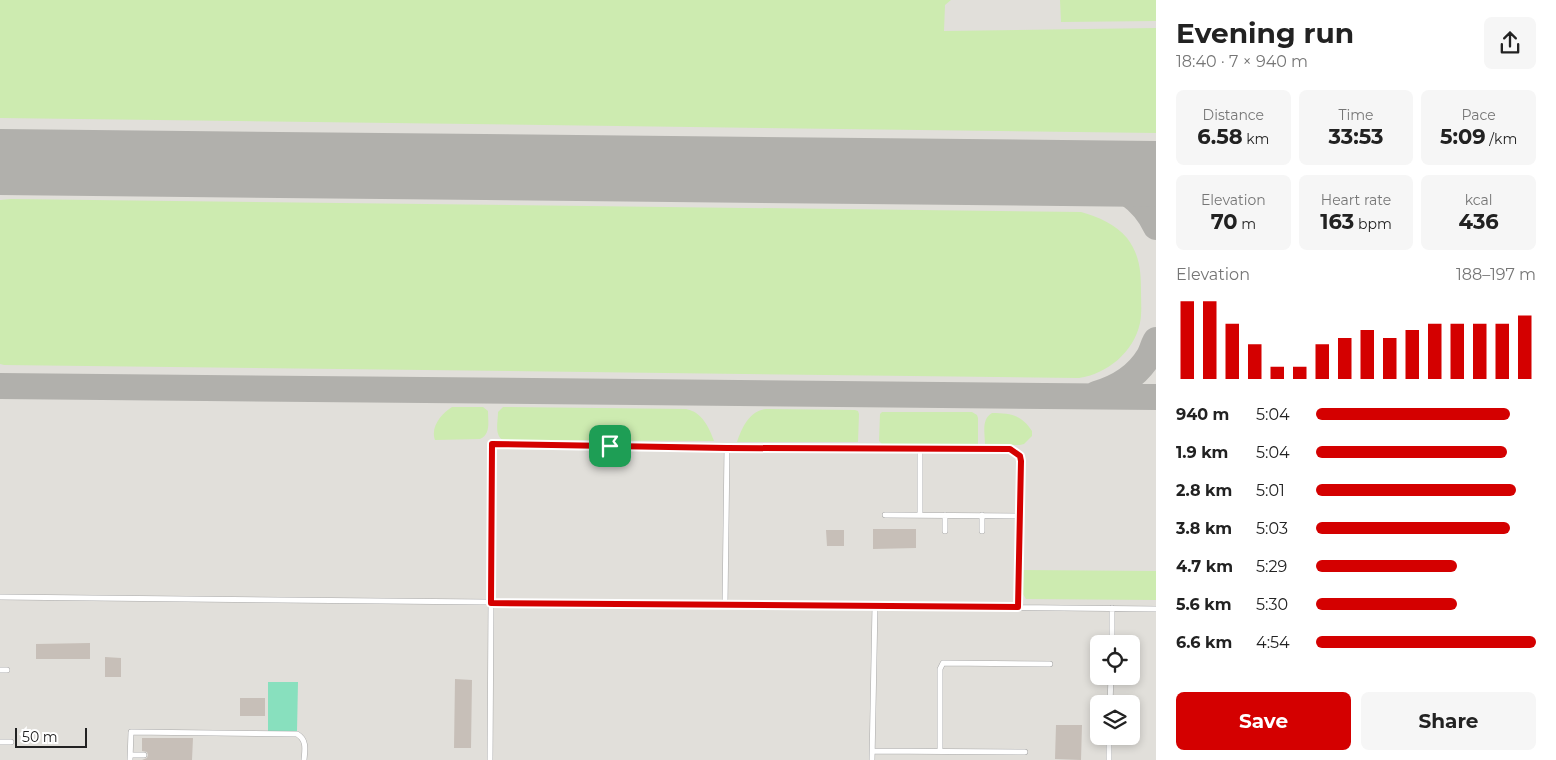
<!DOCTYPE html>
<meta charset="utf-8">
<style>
:root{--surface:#fff;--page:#f6f6f6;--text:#222;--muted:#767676;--accent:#d40000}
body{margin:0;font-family:Montserrat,sans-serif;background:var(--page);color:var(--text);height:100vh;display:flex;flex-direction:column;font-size:19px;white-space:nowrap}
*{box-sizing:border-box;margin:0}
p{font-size:16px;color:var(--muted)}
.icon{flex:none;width:28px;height:28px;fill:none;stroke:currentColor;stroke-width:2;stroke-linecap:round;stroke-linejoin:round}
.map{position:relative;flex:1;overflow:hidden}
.side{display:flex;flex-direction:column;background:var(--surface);width:400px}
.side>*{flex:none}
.controls{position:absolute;left:1090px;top:635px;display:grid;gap:10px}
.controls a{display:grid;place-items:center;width:50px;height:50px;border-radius:8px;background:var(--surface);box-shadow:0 2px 8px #0003;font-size:25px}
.scale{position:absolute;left:15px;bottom:12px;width:72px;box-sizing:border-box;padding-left:5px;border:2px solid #222;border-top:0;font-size:14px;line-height:18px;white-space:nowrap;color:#222;-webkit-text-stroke:4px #fff;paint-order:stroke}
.pin{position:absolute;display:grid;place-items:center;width:42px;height:42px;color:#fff;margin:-21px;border-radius:10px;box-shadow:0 2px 8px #0006}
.round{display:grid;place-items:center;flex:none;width:52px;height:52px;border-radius:8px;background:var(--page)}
.headline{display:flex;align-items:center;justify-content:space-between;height:85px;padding:0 20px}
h1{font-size:28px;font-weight:700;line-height:38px}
.metrics{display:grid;grid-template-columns:repeat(3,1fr);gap:8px;height:85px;padding:5px 20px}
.metrics div{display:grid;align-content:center;border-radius:8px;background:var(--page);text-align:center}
.metrics b{font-size:21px;font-weight:700}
.metrics small{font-size:14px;font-weight:400}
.metrics p{font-size:14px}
.chart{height:140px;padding:10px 20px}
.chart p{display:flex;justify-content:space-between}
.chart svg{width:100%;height:90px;margin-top:5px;stroke:var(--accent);stroke-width:6}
.action{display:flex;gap:10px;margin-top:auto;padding:10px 20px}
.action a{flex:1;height:58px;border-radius:8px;background:var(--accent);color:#fff;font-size:20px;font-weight:700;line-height:58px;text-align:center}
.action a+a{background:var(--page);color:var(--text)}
ul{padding:0 20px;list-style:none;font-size:16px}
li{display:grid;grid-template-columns:80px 60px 1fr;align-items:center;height:38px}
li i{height:12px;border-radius:6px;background:var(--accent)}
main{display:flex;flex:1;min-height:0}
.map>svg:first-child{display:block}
.airport{fill:#e1dfda;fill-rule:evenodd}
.grass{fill:#cdebb0}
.pitch{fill:#88e0be}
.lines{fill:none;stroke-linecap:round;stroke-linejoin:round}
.taxiway{stroke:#b1b0ac;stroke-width:26}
.runway{stroke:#b1b0ac;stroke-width:66}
.building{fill:#c7bfb8}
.lane-casing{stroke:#a9a9a9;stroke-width:6}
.lane{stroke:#fff;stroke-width:5}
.route-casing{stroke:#fff;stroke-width:10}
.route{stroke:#d40000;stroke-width:6}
</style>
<main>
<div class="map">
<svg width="1156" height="760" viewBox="0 0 1156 760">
<rect width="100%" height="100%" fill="#f2efe9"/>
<path class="airport" d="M0,0H1156V760H0ZM1099,644H1131V676H1099ZM1099,704H1131V736H1099Z"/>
<path class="grass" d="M0,0H951L945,5L944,31L1156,28V133L0,118Z
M1060,0H1156V21L1061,22Z
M11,199L1081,212C1099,217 1115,224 1127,238C1140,255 1141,272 1141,292C1141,302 1142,313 1140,323C1134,352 1107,374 1079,378L4,365L0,364V200Z
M452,407H483L488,411C488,422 491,434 480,439L435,440C430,427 442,413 452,407Z
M503,407L686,409C702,412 709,427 714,441L503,440C494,435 498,422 498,412Z
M766,409L855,410L858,411L859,414L858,442H737C742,428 749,411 766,409Z
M882,412H972L977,415L978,418V445L882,444L879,441L880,414Z
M992,413C1010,413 1022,415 1032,431V436L1024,444L1020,445H985C985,434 981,419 992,413Z
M1021,570L1156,571V600L1026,599L1021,591Z"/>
<path class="pitch" d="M268,682H298L297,731H268Z"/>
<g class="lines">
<path class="taxiway" d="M1088,174C1117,185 1142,197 1156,227
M0,386L1156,397
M1096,394C1117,388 1137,376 1149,356C1152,351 1154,342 1156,340"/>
<path class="runway" d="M0,162L1156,174"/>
</g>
<path class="building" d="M873,529H916V548L873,549Z
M826,530H844V546H827Z
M90,643V659H36V644Z
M105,657L121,658V677H105Z
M455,679L472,680L471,748H454Z
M240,698H265V716H240Z
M1056,725H1082L1081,760L1055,759Z
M142,738H193L192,760H142L147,758L148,755L147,752L142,751Z"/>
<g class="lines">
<g class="lane-casing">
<path id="lane" d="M727,448L1010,449C1016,452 1019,455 1021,461L1018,607
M885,515L1020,516
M920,515V448
M945,515V531
M982,531V515
M0,597L1156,609
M1112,644V608
M0,670H7
M1110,704L1111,676
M0,742H11
M872,751L1025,752
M940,751V669L943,663L1050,664
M131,755H144
M130,760L131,732L297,734C307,740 305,749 304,760
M490,760L492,444L727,448L725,604
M872,760L875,606
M1109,760V736"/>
</g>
<use href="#lane" class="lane"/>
</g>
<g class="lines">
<g class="route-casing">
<path id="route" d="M492,444L727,448L1010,449L1020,456L1021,461L1018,607L491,603Z"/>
</g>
<use href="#route" class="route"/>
</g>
</svg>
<div class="controls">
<a><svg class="icon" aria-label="locate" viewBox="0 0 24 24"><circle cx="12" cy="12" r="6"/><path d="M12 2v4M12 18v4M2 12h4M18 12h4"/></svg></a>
<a><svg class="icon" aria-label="layers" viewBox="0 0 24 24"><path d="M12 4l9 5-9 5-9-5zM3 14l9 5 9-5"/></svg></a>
</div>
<div class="scale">50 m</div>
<div class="pin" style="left:610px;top:446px;background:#1e9e55"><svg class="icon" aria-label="arrive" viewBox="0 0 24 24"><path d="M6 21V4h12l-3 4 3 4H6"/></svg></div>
</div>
<section class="side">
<div class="headline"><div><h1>Evening run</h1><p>18:40 · 7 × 940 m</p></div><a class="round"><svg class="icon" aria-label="share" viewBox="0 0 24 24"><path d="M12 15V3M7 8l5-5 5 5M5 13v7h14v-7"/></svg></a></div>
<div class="metrics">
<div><p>Distance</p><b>6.58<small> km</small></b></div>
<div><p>Time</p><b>33:53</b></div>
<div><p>Pace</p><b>5:09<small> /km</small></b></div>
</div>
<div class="metrics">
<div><p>Elevation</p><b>70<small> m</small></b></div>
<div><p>Heart rate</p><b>163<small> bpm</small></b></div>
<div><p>kcal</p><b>436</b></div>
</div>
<div class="chart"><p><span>Elevation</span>188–197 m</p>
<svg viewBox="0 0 160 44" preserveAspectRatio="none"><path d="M5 44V6M15 44V6M25 44V17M35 44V27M45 44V38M55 44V38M65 44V27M75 44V24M85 44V20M95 44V24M105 44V20M115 44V17M125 44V17M135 44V17M145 44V17M155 44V13"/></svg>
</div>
<ul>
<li><b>940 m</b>5:04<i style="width:88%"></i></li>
<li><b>1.9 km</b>5:04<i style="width:87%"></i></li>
<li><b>2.8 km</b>5:01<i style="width:91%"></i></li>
<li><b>3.8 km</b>5:03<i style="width:88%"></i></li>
<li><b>4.7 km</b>5:29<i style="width:64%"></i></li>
<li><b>5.6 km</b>5:30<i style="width:64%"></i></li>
<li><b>6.6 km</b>4:54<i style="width:100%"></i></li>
</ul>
<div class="action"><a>Save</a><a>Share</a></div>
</section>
</main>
